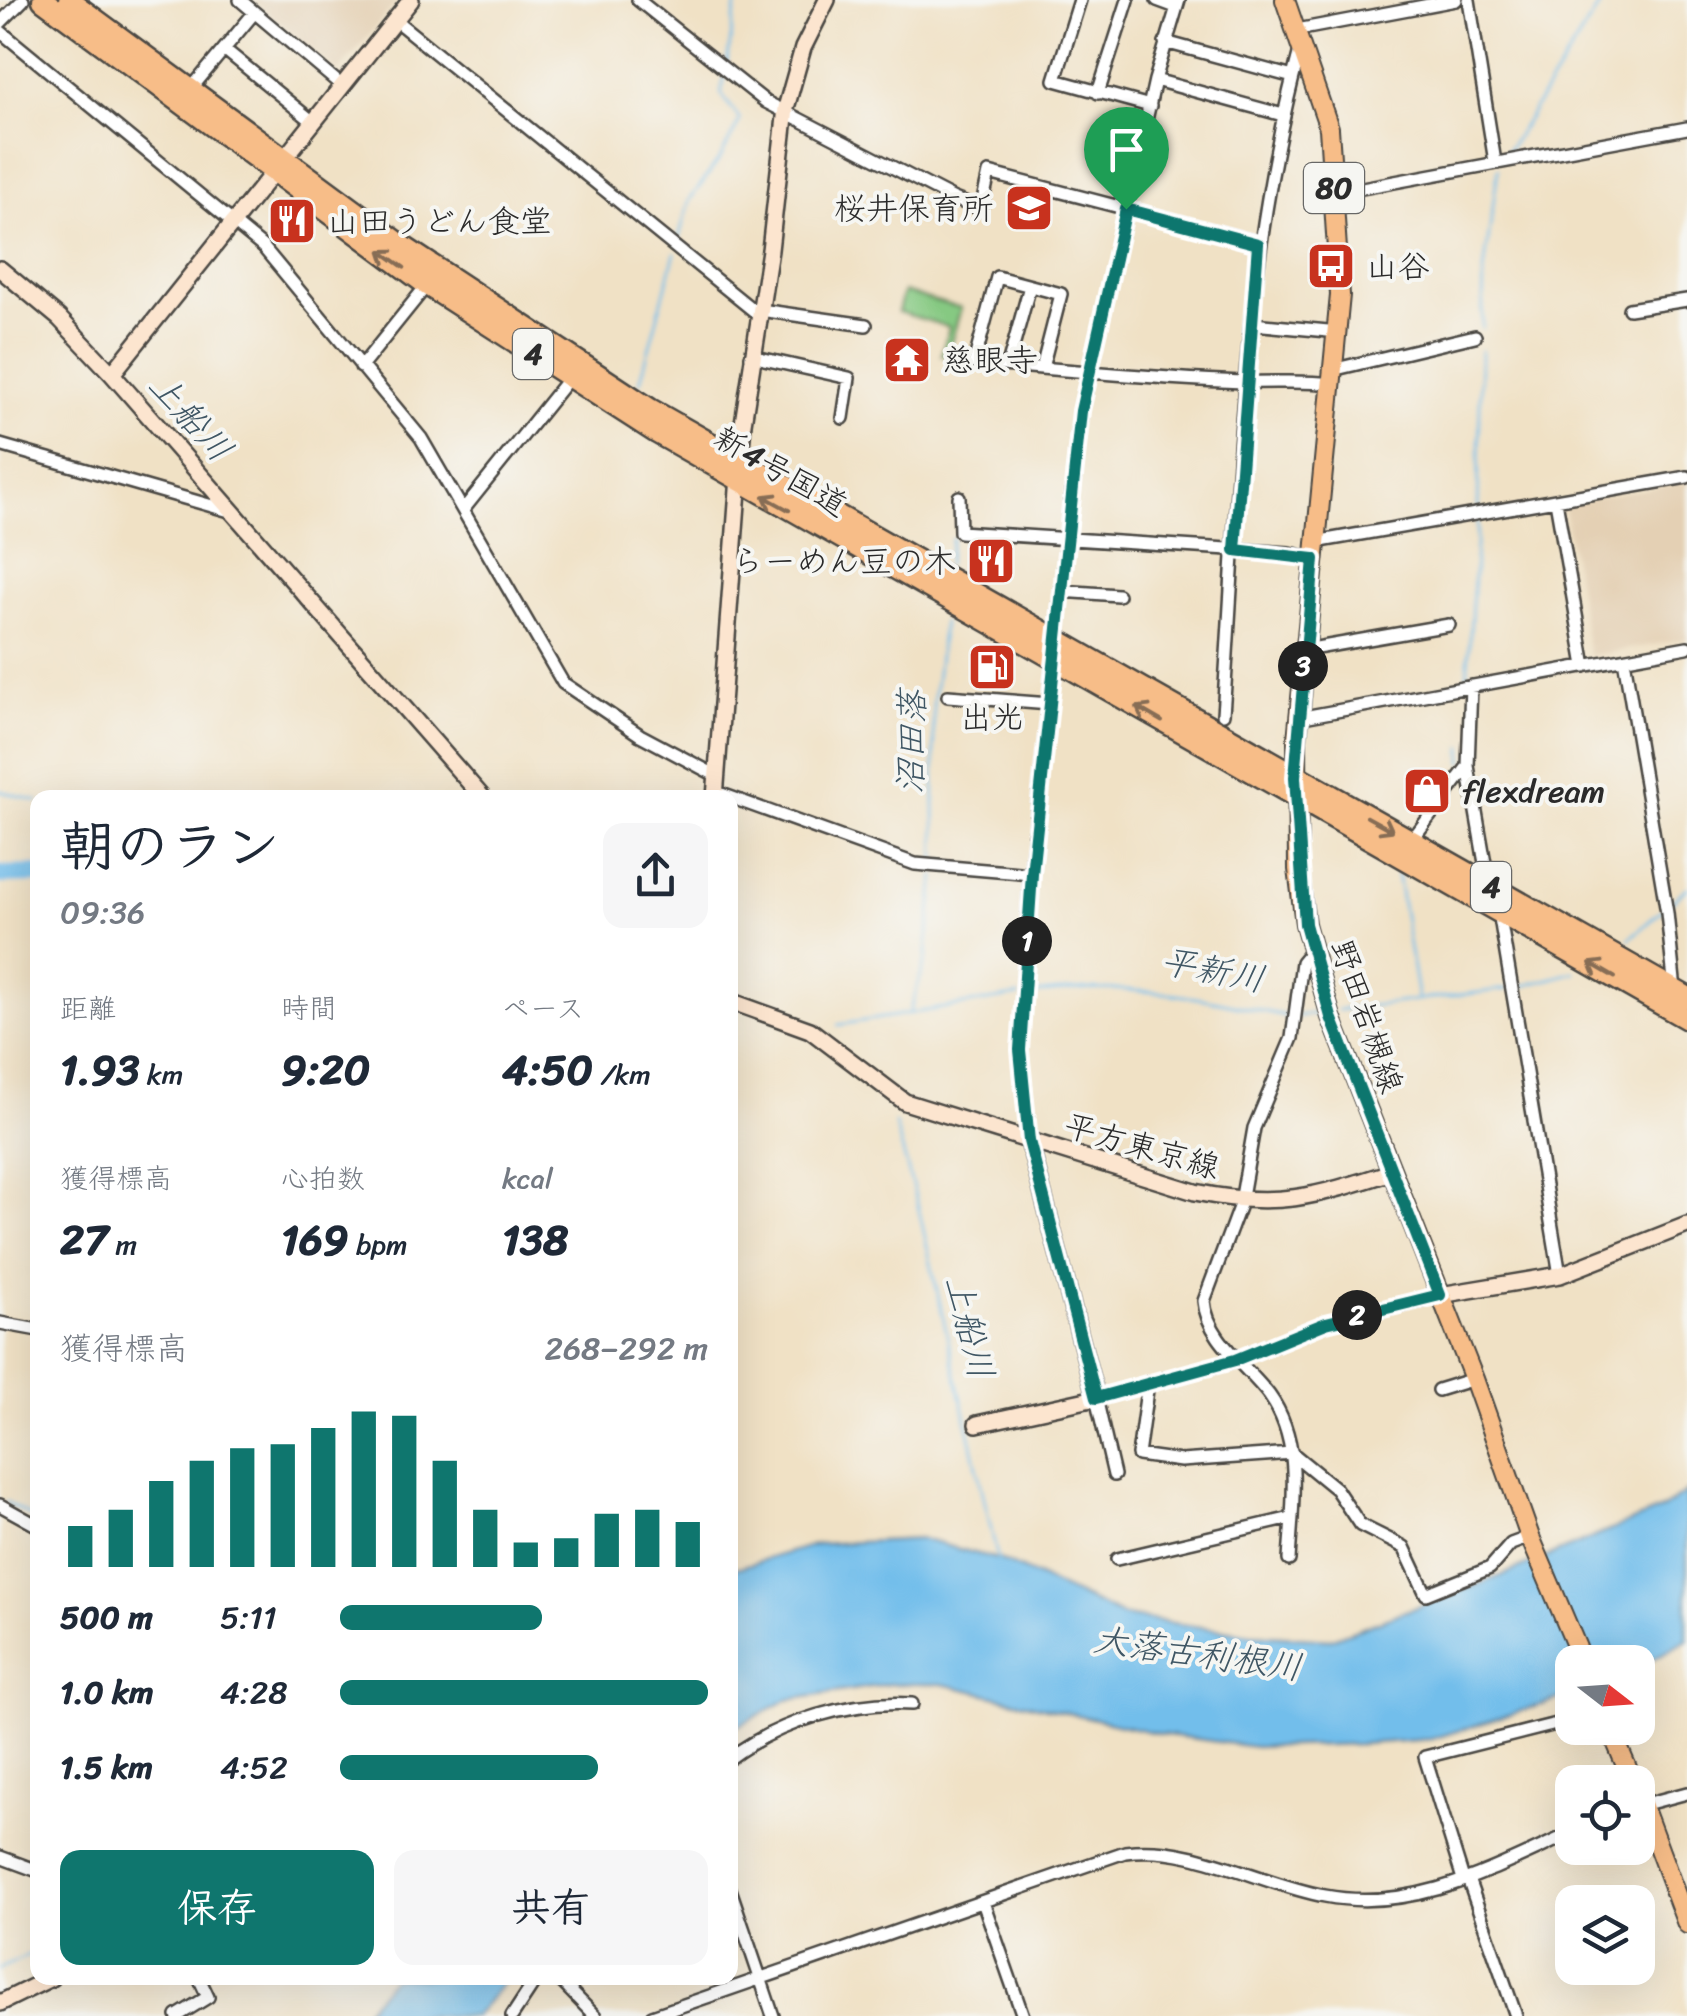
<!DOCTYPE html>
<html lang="ja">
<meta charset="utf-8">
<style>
:root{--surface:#fff;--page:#f6f6f7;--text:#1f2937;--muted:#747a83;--accent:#0f766e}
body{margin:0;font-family:Sriracha,"Klee One",sans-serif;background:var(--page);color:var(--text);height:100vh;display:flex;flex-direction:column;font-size:38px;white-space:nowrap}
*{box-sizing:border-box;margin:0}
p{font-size:32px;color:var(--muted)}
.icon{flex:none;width:55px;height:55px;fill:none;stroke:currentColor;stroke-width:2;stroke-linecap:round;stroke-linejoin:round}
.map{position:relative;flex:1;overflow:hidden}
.side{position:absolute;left:30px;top:790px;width:708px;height:1195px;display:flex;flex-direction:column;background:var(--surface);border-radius:20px;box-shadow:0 10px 40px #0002}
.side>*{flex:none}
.needle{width:65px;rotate:107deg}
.tools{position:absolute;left:1555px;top:1645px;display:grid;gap:20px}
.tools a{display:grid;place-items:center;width:100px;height:100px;border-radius:20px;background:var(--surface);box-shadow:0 10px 40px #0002;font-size:50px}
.pin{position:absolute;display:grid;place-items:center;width:85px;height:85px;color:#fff;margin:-102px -42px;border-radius:50% 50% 50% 0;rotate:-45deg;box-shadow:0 0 10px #0007}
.pin .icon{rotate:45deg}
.km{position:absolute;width:50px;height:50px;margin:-25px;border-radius:50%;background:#222;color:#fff;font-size:28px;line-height:50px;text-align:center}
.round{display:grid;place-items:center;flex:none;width:105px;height:105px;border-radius:20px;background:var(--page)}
.overview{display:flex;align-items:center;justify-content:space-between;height:170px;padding:0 30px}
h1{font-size:55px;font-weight:800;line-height:75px}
.figures{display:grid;grid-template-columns:repeat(3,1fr);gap:15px;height:170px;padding:10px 30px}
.figures div{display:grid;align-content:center}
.figures b{font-size:42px;font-weight:800}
.figures small{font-size:28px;font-weight:400}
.figures p{font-size:28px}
.chart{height:280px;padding:20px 30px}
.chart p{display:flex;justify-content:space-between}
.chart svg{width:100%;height:180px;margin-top:10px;stroke:var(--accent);stroke-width:6}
.cta{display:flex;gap:20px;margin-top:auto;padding:20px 30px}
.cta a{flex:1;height:115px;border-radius:20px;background:var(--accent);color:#fff;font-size:40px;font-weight:800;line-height:115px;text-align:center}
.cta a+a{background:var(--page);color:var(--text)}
ul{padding:0 30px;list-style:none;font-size:32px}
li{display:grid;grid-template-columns:160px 120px 1fr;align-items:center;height:75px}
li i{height:25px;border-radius:12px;background:var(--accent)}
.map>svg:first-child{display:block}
.built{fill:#e4d0b4}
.green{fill:#86c982;stroke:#587a56;stroke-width:2.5}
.water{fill:#72beeb;stroke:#4e748b;stroke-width:2.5}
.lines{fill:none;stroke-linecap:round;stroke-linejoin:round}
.stream{stroke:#72beeb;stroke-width:2.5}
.river{stroke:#72beeb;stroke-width:18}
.street-casing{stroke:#494642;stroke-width:16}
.secondary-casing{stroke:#494642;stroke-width:20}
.primary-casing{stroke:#494642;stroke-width:22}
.highway-casing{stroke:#494642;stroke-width:25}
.street{stroke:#fff;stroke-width:11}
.secondary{stroke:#fce5cf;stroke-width:15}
.primary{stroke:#f7bd88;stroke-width:18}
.highway{stroke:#f7bd88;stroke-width:20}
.oneway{stroke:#876d55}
.route-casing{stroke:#fff;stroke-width:20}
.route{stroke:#0f766e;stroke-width:12}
.labels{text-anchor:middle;stroke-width:8;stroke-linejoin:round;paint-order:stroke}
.shield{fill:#f6f6f2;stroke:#686867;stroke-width:2.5}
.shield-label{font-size:30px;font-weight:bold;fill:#2b2b2b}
.poi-label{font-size:32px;fill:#2b2b2b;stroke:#f6f6f2;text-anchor:start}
.street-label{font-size:32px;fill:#2b2b2b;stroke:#f6f6f2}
.water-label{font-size:35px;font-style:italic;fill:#405765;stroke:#f6f6f2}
</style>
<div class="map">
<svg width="1687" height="2016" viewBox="0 0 1687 2016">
<rect width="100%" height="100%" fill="#f6f6f2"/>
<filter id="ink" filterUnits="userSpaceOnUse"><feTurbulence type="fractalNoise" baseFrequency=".01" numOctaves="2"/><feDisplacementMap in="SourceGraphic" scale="20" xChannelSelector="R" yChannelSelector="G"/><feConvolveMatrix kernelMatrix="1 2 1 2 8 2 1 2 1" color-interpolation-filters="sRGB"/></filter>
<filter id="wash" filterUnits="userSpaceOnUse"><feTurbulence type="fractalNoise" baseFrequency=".0048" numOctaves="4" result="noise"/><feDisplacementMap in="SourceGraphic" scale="40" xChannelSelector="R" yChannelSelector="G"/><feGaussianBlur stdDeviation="2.25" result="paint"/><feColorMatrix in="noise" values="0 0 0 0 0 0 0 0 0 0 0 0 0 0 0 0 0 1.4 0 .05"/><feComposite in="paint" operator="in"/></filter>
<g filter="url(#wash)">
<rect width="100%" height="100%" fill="#f0e1c5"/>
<path class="built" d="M253,0H398L338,72Z
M1687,482V639L1589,656L1564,507L1567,503Z"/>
<path class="green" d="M903,292L961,308L947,357L941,355L949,327L898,312Z"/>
<path class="water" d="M1687,1491V1640L1638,1667V1662H1572V1695L1432,1739L1362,1744L1255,1747L1160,1734L942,1684H890L787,1700L730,1730V1570L817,1544L921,1539L1001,1560L1123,1616L1250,1634L1330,1639L1501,1576L1662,1509Z
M392,1978H507L475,2016H360Z"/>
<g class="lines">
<path class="stream" d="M727,63L737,0
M1505,155L1603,0
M677,245L689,201L721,157L740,120L721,93L725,76
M1482,328L1484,271L1498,169
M640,382L675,253
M1478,508L1481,350
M947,565L952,539
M1467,678L1478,516
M1463,763V746
M0,791L38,801
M936,859L933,705L943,622
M1397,874L1418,999
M1669,904L1687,888
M1629,939L1663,909
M1516,988L1575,972
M1027,995C1127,980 1193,996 1290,1017
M1338,1010L1508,989
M910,1011L926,959L935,876
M1298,1016L1320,1013
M838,1025L1019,996
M895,1124L918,1206L998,1560
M6,1502L34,1518
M0,1969L38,1950"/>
<path class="river" d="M0,875L38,874"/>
</g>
</g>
<g filter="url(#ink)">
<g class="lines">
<g class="street-casing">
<path id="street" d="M240,0L341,85
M638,0L766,102L954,199L981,209L989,173L1258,243
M1080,0L1055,80L1150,106
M1157,0L1176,7
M1469,0L1495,162
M395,20L759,315
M0,23L23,0
M1297,30L1456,0
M0,31L263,247L421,438L563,683L640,735L717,776
M1165,42L1293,77
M224,49L312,121
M1155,80L1283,115
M190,90L254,13
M1098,93L1128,0
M1135,173L1107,165L1119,123L1145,131
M1335,193L1687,128
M1629,309L1687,300
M760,310L866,325
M1252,324L1339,332
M751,356L849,378L843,418
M1008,365L1030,286
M361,367L427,285
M1042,368L1061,294L997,277L974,363C1063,369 1153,379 1242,382C1274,383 1301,380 1334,384
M1336,369L1475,336
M0,445L233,512
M959,497L960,532L1290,553L1314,559
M1556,501L1585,666
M463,510L569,378
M1315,542L1687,477
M1061,591L1118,595
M1305,650L1449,625
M1624,659L1667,913L1675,990
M1471,686L1468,766L1489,886
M948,696L1050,704
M1223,714C1239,493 1241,269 1299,54L1304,49
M1298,718L1687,647
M716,792L915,864L1031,874
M1411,841L1468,766
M1499,912L1560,1275
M1029,1141L1020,1050L1031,874L1081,411L1155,80L1179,0
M0,1323L38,1330
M1148,1383L1138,1455L1181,1461L1292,1453L1336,1489L1360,1525L1404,1547L1426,1594L1490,1568L1511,1544L1530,1537
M1438,1390L1474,1379
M1114,1475L1096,1398L1235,1360L1326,1323L1440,1295
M0,1505L38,1526
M1117,1559L1291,1518
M1289,1560C1292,1505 1304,1443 1269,1395C1247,1366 1207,1339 1204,1301L1241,1202L1254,1128L1292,1038L1302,962L1311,951
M730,1758C780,1721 851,1700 912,1704
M1638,1806L1687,1793
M0,1857L38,1871
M1463,1879L1425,1757L1572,1720
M1468,1879L1516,2016
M730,1889L773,2016
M983,1902L1023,2016
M558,1978L595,2016
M177,2016L208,1997L199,1978
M512,2016L537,1978
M652,2016L1125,1852C1193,1843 1259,1884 1325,1896C1415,1913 1494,1868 1572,1833"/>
</g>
<g class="secondary-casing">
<path id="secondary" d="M0,269L59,318L112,374L483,798
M112,374L411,0
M715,798L743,423L770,250L786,108L803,48L827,0
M730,1001L810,1030L905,1102L1195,1192C1276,1209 1314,1197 1391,1172
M1440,1295L1560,1275L1687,1225
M977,1424L1096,1398L1029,1141
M0,2003L51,1978"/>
</g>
<g class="primary-casing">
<path id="primary" d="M1285,0L1329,128L1340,295L1297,740L1298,869L1305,924L1331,1017L1474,1379L1530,1537L1583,1662
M1610,1728L1633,1782
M1638,1793L1687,1924"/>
</g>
<g class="highway-casing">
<path id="highway" d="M43,0L427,285L657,433L1687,1019
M69,0L407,249L650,409L1687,997"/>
</g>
<use href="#street" class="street"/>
<use href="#secondary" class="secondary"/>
<use href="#primary" class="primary"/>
<use href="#highway" class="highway"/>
</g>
<defs><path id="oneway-shaft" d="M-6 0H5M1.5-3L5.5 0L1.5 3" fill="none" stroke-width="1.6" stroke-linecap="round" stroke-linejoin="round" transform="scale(2.5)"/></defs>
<g class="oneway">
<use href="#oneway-shaft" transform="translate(392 259) rotate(-145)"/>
<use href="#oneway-shaft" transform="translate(776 503) rotate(-151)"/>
<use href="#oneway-shaft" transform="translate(1149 714) rotate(-150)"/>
<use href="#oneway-shaft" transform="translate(1380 824) rotate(29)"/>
<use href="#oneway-shaft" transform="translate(1602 970) rotate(-150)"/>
</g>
</g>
<g class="lines" filter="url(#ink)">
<g class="route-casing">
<path id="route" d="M1126,209L1258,244L1235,550L1314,559L1295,777L1305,924L1331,1017L1440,1295L1326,1323L1235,1360L1096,1398L1029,1141L1020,1050L1032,874L1081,411Z"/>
</g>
<use href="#route" class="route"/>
</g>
<defs>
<g id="school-square" transform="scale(2.5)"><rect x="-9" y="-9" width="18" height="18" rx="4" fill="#c8321e" stroke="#f6f6f2"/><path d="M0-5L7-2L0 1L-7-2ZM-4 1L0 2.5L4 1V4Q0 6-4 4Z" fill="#fff"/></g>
<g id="restaurant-square" transform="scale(2.5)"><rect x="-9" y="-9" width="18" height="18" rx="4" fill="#c8321e" stroke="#f6f6f2"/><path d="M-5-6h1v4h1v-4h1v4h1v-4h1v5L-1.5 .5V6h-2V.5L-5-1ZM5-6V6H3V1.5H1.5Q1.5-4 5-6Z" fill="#fff"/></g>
<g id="bus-square" transform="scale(2.5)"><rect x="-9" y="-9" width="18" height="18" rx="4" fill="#c8321e" stroke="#f6f6f2"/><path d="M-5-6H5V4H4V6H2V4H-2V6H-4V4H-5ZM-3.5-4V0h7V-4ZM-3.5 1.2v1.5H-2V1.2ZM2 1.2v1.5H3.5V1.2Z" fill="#fff"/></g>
<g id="temple-square" transform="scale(2.5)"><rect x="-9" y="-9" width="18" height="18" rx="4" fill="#c8321e" stroke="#f6f6f2"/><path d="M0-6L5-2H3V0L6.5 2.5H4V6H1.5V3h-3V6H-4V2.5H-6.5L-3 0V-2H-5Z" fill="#fff"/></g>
<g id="fuel-square" transform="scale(2.5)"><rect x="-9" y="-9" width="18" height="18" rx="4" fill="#c8321e" stroke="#f6f6f2"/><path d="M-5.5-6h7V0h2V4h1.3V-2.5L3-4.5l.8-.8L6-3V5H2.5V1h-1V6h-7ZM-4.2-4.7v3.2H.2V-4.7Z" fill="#fff"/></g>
<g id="shop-square" transform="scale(2.5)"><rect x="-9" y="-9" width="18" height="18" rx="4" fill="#c8321e" stroke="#f6f6f2"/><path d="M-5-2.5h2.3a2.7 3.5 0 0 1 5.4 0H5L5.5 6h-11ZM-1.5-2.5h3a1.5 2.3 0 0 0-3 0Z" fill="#fff"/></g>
</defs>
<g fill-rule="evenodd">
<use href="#school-square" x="1029" y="208"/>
<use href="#restaurant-square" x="292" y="221"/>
<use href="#bus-square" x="1331" y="266"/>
<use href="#temple-square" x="907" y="360"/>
<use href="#restaurant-square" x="991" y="561"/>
<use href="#fuel-square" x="992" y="667"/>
<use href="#shop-square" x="1427" y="791"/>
</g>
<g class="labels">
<g class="shield">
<rect x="1304" y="163" width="60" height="50" rx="8"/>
<rect x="513" y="329" width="40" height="50" rx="8"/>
<rect x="1471" y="862" width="40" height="50" rx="8"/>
</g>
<g class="shield-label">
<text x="1334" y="198">80</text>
<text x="533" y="364">4</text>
<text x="1491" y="897">4</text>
</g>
<g class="poi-label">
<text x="994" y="219" text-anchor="end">桜井保育所</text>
<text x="327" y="232">山田うどん食堂</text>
<text x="1366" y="277">山谷</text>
<text x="942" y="371">慈眼寺</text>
<text x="956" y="572" text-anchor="end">らーめん豆の木</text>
<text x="992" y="728" text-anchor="middle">出光</text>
<text x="1462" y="802">flexdream</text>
</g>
<g class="street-label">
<text transform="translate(781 471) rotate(30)" y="11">新4号国道</text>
<text transform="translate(1367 1016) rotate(71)" y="11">野田岩槻線</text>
<text transform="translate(1142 1146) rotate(16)" y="11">平方東京線</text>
</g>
<g class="water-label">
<text transform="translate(191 417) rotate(48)" y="12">上船川</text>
<text transform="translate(911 742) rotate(-89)" y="12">沼田落</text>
<text transform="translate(1213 970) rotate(11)" y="12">平新川</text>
<text transform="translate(970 1327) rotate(76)" y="12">上船川</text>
<text transform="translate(1198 1653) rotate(8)" y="12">大落古利根川</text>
</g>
</g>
</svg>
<div class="tools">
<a><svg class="needle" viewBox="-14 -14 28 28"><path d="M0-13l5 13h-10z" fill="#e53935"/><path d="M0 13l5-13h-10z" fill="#747a83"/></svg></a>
<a><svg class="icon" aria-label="locate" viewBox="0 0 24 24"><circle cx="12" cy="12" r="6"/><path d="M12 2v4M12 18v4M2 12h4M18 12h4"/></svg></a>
<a><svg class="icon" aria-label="layers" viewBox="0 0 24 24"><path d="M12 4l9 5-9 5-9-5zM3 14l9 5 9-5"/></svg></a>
</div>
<div class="pin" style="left:1126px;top:209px;background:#1e9e55"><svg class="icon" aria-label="arrive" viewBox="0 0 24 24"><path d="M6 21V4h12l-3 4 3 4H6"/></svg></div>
<b class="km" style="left:1027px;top:941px">1</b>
<b class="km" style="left:1357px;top:1315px">2</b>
<b class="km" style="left:1303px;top:666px">3</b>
<section class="side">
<div class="overview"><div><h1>朝のラン</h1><p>09:36</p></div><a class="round"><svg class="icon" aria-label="share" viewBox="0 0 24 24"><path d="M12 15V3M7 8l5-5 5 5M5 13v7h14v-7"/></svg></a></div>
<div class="figures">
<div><p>距離</p><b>1.93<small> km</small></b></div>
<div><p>時間</p><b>9:20</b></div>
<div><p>ペース</p><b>4:50<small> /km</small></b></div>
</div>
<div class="figures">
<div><p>獲得標高</p><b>27<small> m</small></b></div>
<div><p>心拍数</p><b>169<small> bpm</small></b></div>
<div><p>kcal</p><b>138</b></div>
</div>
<div class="chart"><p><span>獲得標高</span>268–292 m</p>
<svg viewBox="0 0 160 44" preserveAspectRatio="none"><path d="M5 44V34M15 44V30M25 44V23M35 44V18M45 44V15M55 44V14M65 44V10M75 44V6M85 44V7M95 44V18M105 44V30M115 44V38M125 44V37M135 44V31M145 44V30M155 44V33"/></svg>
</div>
<ul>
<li><b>500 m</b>5:11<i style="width:55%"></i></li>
<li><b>1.0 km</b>4:28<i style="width:100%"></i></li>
<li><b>1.5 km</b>4:52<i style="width:70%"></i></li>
</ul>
<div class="cta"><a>保存</a><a>共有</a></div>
</section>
</div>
